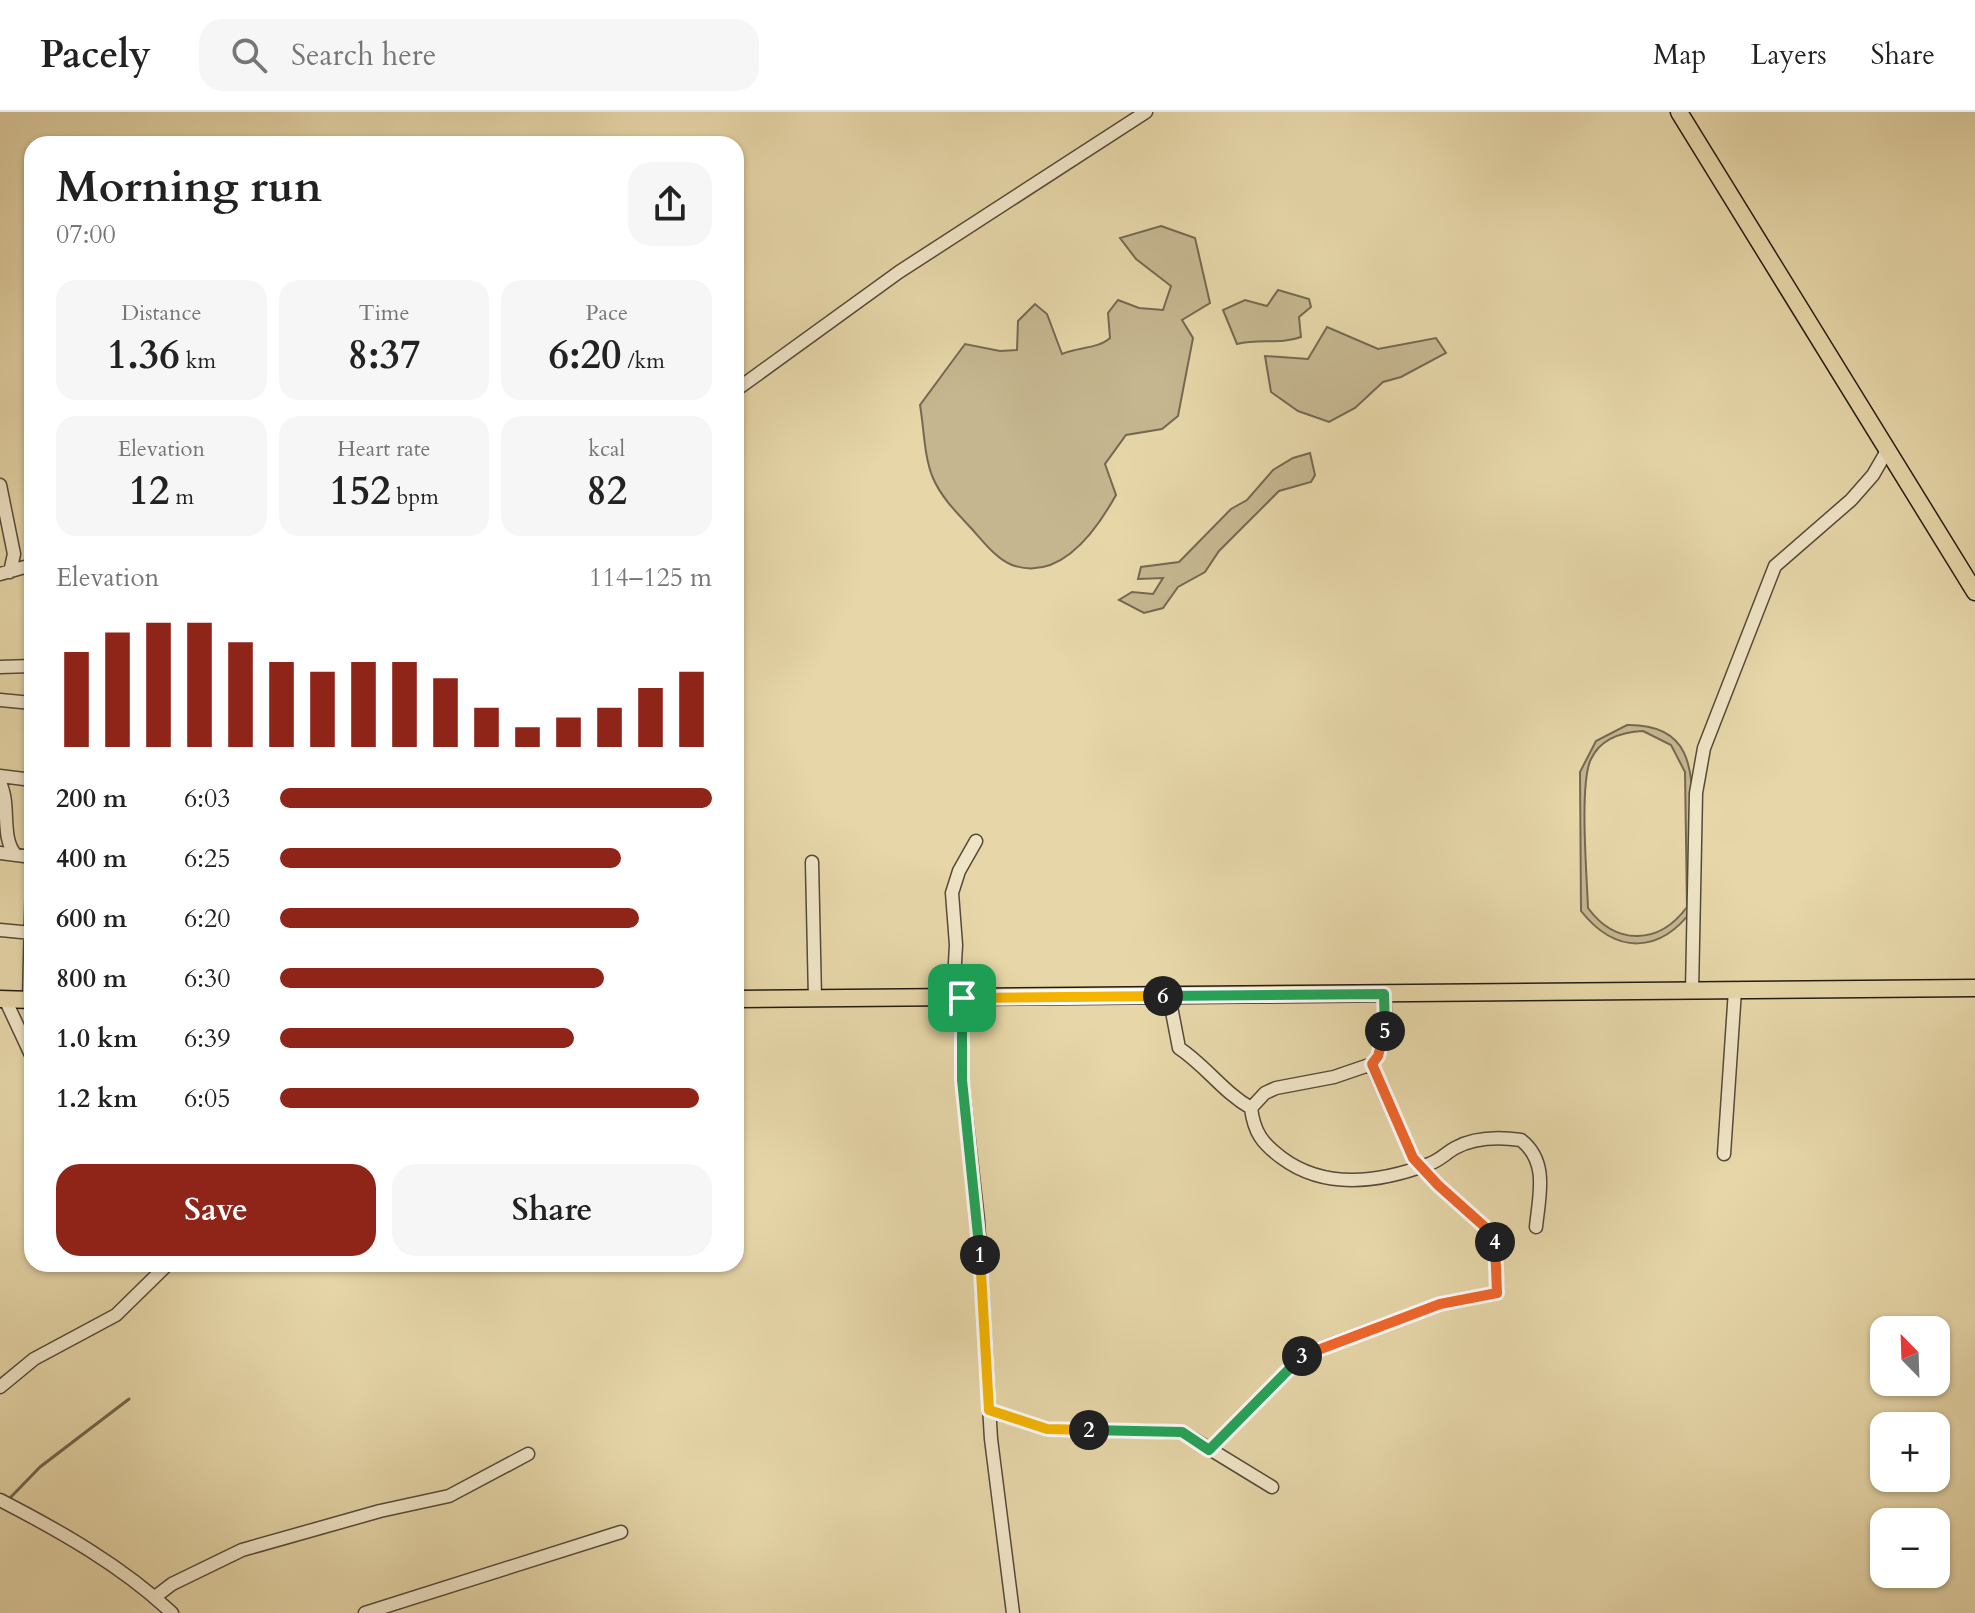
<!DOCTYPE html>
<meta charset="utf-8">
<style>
:root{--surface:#fff;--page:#f6f6f6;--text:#222;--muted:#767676;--line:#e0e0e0;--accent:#8f2418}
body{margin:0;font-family:Cardo,serif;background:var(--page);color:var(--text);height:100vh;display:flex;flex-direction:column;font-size:30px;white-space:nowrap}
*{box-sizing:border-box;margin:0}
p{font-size:26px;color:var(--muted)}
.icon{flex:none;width:44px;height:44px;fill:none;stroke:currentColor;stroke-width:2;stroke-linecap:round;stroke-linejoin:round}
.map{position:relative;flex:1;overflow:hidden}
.drawer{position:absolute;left:24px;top:24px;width:720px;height:1136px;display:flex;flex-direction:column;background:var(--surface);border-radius:24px;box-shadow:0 2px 6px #0004}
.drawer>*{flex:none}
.needle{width:52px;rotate:337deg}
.buttons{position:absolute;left:1870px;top:1204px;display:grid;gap:16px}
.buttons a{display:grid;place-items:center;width:80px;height:80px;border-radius:16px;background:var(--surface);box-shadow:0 2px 6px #0004;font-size:40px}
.pin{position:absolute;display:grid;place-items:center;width:68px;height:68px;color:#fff;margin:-34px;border-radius:16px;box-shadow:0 4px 12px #0006}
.km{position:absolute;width:40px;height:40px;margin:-20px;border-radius:50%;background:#222;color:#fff;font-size:22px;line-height:40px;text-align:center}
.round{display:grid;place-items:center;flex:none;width:84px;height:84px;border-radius:24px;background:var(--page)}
.overview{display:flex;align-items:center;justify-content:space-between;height:136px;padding:0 32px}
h1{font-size:44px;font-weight:600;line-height:60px}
.figures{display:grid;grid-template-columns:repeat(3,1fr);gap:12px;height:136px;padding:8px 32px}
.figures div{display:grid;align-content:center;border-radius:20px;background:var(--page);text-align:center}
.figures b{font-size:40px;font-weight:600}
.figures small{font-size:22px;font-weight:400}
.figures p{font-size:22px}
.chart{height:224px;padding:16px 32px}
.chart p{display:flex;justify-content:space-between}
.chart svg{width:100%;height:144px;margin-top:8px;stroke:var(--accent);stroke-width:6}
.button{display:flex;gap:16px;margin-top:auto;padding:16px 32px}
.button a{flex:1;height:92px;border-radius:24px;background:var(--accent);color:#fff;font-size:32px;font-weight:600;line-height:92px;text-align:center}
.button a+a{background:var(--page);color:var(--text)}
ul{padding:0 32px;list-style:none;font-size:26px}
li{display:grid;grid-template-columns:128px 96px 1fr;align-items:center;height:60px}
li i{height:20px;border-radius:10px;background:var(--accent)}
header{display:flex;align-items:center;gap:48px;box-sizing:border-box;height:112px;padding:0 40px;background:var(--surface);border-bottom:2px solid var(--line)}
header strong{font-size:38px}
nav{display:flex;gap:44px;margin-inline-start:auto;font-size:28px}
.search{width:560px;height:72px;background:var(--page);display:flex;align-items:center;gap:20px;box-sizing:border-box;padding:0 28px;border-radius:24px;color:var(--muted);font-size:30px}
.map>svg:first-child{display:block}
.green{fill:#c5b68f;stroke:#756852;stroke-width:2;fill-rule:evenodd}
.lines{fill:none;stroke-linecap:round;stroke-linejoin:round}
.stream{stroke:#71654f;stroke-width:3}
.minor-casing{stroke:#554a39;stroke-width:15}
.major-casing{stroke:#251b14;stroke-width:19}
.minor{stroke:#efe4c6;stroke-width:12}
.major{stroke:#e6d6a8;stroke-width:16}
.split-1-casing{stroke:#fff;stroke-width:16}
.split-2-casing{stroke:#fff;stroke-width:16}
.split-3-casing{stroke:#fff;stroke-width:16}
.split-4-casing{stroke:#fff;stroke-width:16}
.split-5-casing{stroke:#fff;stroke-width:16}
.split-6-casing{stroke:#fff;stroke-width:16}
.split-7-casing{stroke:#fff;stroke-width:16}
.split-1{stroke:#22a559;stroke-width:10}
.split-2{stroke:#f5b400;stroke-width:10}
.split-3{stroke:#22a559;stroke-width:10}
.split-4{stroke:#f0652b;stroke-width:10}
.split-5{stroke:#f0652b;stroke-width:10}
.split-6{stroke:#22a559;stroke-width:10}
.split-7{stroke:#f5b400;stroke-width:10}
</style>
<header>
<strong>Pacely</strong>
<div class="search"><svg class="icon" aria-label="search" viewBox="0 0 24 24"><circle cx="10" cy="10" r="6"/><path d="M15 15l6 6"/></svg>Search here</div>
<nav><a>Map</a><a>Layers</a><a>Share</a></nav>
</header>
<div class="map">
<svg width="1975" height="1501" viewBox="0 0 1975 1501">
<rect width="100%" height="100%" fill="#e6d6a8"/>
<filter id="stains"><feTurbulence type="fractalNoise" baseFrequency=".0025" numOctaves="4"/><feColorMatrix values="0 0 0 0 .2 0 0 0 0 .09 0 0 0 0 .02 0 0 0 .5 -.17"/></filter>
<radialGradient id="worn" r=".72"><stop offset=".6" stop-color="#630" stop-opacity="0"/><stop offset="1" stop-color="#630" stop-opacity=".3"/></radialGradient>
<path class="green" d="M1161,114L1195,126L1210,191L1182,208L1193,226L1178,304L1162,317L1126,323L1105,352L1116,383C1096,419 1060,470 1012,453C996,447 982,428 971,416C957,401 941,385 933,366C924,345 924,316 920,293L965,232L1000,239L1017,238L1018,209L1035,192L1047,202L1062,242C1077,235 1098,237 1110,226L1108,201L1118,188L1139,196L1163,198L1171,174L1136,147L1120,126Z
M1278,178L1309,187L1311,195L1299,205L1301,225C1279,233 1260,226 1237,232L1223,198L1245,188L1267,194Z
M1327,215L1378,237L1436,226L1446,241L1401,265L1383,270L1355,296L1329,310L1298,299L1271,280L1265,244L1308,247Z
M1310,341L1315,363L1311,370L1279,379L1219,439L1205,460L1178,475L1163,496L1144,501L1119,488L1132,480L1153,482L1163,466L1138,467L1141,455L1179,450L1231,397L1247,388L1273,358L1293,346Z
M1627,613C1696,612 1692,663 1693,715C1693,743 1693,770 1693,797C1660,842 1616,843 1581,799L1580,660L1596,629ZM1643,619L1671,633L1685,660L1687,795C1659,833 1616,834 1588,796C1587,765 1579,671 1591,647C1601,626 1622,620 1643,619Z"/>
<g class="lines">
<path class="stream" d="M9,1387L40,1355L129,1287"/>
<g class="minor-casing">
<path id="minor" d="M736,278L899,160L1146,0
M0,373L14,442L10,460
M0,462L32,453
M0,555L32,554
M0,588L32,591
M0,664L32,668
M0,671C11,693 0,726 16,743
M0,741L32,745
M812,750L815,887
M0,818L32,821
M1692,879L1696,681L1704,636L1775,454L1851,388L1873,363L1888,337
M1169,884L1179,936C1206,954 1223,980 1251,996
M953,886L956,833L952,781L959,759L976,729
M962,886V968L978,1108L991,1327L1013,1501
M5,887L32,945
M29,888L32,765
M1372,952L1334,965L1276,976L1265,981L1251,996C1254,1021 1263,1032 1282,1046C1325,1078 1381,1070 1429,1052C1439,1049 1446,1041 1455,1036C1475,1025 1499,1025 1521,1028C1549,1050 1539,1084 1536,1115
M1724,1042L1735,878
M0,1275L34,1247L116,1203L168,1152
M989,1298L1047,1317L1182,1320L1272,1375
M1209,1338L1303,1243L1440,1192L1497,1181L1495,1124L1438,1073L1413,1046L1375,960L1372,952C1388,933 1386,905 1384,882
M0,1388C60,1419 122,1454 172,1501
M155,1485L172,1472L242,1438L380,1399L449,1384L528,1342
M365,1501L621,1420"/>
</g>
<g class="major-casing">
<path id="major" d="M1679,0L1975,480
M0,887L32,888
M736,887L1975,876"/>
</g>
<use href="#minor" class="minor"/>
<use href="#major" class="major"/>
</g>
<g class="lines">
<g class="split-1-casing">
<path id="split-1" d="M962,886V968L980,1143"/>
</g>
<g class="split-2-casing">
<path id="split-2" d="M980,1143L989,1298L1047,1317L1089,1318"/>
</g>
<g class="split-3-casing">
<path id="split-3" d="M1089,1318L1182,1320L1209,1338L1302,1244"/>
</g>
<g class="split-4-casing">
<path id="split-4" d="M1302,1244L1440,1192L1497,1181L1495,1130"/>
</g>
<g class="split-5-casing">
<path id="split-5" d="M1385,919L1378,944L1372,952L1413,1046L1438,1073L1495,1124V1130"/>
</g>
<g class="split-6-casing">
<path id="split-6" d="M1163,884L1384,882L1385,919"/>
</g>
<g class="split-7-casing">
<path id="split-7" d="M962,886L1163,884"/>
</g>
<use href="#split-1" class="split-1"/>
<use href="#split-2" class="split-2"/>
<use href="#split-3" class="split-3"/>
<use href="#split-4" class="split-4"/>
<use href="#split-5" class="split-5"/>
<use href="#split-6" class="split-6"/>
<use href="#split-7" class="split-7"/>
</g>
<rect width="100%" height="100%" filter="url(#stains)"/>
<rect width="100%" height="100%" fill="url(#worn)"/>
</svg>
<div class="buttons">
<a><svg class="needle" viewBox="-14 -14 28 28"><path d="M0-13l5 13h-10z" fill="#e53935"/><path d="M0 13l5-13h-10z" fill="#767676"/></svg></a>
<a>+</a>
<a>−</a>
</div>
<div class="pin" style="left:962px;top:886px;background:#1e9e55"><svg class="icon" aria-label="arrive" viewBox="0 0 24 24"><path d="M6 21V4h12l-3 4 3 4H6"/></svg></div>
<b class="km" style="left:980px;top:1143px">1</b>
<b class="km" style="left:1089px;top:1318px">2</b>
<b class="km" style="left:1302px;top:1244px">3</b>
<b class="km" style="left:1495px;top:1130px">4</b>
<b class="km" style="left:1385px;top:919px">5</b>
<b class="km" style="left:1163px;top:884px">6</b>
<section class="drawer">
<div class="overview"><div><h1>Morning run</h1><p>07:00</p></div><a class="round"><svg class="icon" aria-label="share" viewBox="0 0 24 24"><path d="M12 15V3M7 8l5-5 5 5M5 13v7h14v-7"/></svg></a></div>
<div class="figures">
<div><p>Distance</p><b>1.36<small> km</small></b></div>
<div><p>Time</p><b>8:37</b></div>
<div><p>Pace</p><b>6:20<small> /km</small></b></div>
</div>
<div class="figures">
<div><p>Elevation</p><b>12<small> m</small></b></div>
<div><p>Heart rate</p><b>152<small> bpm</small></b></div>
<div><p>kcal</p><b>82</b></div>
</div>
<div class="chart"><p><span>Elevation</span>114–125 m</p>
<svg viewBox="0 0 160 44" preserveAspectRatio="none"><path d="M5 44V15M15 44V9M25 44V6M35 44V6M45 44V12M55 44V18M65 44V21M75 44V18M85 44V18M95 44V23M105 44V32M115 44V38M125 44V35M135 44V32M145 44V26M155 44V21"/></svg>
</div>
<ul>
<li><b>200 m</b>6:03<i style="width:100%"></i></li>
<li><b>400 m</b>6:25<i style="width:79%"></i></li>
<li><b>600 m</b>6:20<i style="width:83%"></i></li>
<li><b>800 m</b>6:30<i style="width:75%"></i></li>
<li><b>1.0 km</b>6:39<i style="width:68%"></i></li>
<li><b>1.2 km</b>6:05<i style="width:97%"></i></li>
</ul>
<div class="button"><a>Save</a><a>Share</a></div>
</section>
</div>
